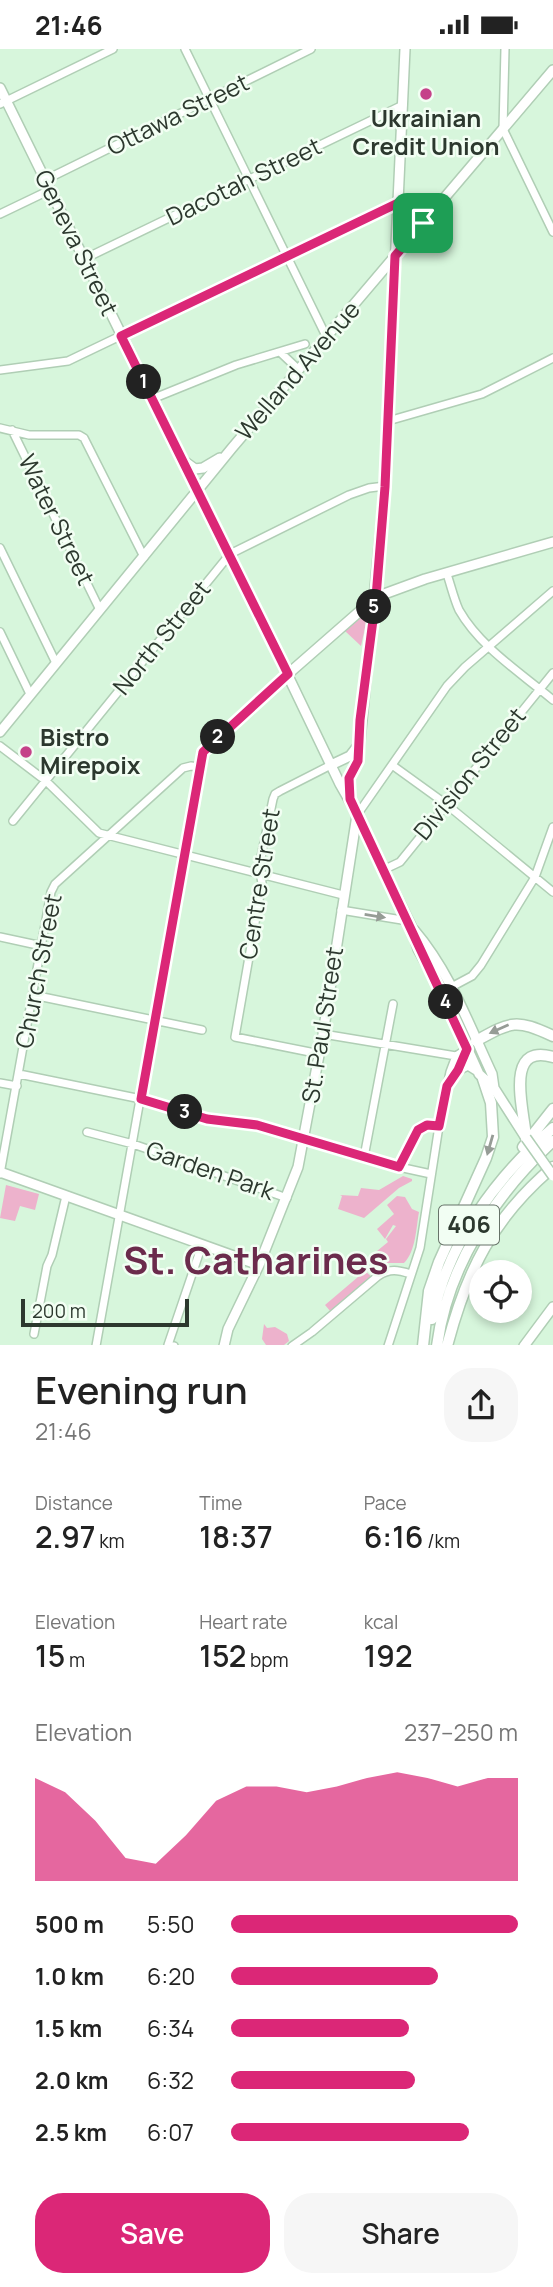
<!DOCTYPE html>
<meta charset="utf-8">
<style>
:root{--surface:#fff;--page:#f6f6f6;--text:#222;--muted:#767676;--accent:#db2777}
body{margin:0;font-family:Manrope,sans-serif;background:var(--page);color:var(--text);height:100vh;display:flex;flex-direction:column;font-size:26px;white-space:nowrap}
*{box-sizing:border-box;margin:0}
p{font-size:23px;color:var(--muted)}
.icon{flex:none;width:38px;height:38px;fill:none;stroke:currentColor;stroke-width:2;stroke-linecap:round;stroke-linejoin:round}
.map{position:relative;height:1296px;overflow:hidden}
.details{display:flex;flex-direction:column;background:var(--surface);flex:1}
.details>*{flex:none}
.controls{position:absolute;left:469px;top:1211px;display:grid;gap:14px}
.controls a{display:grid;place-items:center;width:63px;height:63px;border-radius:50%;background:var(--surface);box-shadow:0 4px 10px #0003;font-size:35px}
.scale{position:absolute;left:21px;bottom:18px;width:168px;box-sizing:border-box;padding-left:7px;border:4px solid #2c382e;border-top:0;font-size:19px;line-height:24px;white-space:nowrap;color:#2c382e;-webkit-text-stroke:5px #f2fef3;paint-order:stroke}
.pin{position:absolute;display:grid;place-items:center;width:60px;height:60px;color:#fff;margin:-30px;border-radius:14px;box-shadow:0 4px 10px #0006}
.km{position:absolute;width:35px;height:35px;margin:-18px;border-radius:50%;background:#222;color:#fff;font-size:19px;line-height:35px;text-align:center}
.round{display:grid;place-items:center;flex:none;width:74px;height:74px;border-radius:28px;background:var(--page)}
.summary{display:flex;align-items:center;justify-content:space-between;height:119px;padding:0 35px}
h1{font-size:38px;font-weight:600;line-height:52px}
.figures{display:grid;grid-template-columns:repeat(3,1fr);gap:10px;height:119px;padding:7px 35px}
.figures div{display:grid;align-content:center}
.figures b{font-size:30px;font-weight:600}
.figures small{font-size:19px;font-weight:400}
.figures p{font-size:19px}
.chart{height:196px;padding:14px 35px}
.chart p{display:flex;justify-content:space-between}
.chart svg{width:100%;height:126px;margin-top:7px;fill:var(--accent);opacity:.7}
.cta{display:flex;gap:14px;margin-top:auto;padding:14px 35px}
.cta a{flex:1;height:80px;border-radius:28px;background:var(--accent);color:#fff;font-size:28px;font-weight:600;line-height:80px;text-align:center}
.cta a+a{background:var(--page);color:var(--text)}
ul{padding:0 35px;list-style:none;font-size:23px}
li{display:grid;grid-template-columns:112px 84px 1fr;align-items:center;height:52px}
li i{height:18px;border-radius:9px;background:var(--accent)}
.status{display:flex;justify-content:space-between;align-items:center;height:49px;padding:0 35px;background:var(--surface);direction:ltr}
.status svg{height:19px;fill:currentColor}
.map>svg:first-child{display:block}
.green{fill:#edb2cc}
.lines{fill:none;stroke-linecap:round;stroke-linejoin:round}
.minor-casing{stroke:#b0ceb5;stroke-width:10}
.major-casing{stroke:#b0ceb5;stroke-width:12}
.highway-casing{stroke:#b0ceb5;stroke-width:13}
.minor{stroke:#fff;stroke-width:7}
.major{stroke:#fff;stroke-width:9}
.highway{stroke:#fff;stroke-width:10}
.major-bridge-casing{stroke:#b0ceb5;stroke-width:12;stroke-linecap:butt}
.major-bridge{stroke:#fff;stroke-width:9}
.oneway{fill:#969c96}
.route-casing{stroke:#fff;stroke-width:14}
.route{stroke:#db2777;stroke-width:9}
.poi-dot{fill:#c54289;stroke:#f2fef3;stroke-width:2.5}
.labels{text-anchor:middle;stroke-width:5;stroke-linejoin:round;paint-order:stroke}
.shield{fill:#f2fef3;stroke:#677369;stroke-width:2}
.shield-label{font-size:23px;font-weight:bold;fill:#2c382e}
.street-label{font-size:24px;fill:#2c382e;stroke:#f2fef3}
.poi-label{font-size:24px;font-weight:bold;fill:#2c382e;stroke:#f2fef3}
.town-label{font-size:38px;font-weight:bold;fill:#6b2b4c;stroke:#f2fef3}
</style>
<div class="status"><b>21:46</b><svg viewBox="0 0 49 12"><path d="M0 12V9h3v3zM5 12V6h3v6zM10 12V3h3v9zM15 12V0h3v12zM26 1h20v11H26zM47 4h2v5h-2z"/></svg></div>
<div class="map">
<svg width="553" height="1297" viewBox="0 0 553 1297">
<rect width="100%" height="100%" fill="#d7f6dc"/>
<path class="green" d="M369,561L361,597L345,582Z
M403,1127L412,1130V1132L399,1139L364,1169L338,1160L342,1147L340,1146L358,1147L361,1139L379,1141Z
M6,1136L39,1145L35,1161L20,1157L15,1172L0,1169Z
M397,1147L405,1148L412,1160L419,1163C416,1179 416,1202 404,1214H386L379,1217L371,1207L388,1193L386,1190L396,1177L393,1176L385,1190L377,1180L394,1165L387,1156Z
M365,1222L372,1228L331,1263L325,1256Z
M264,1275L267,1279L275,1278L287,1285L289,1292L284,1296H266L262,1290Z"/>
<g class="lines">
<g class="minor-casing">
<path id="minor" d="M185,0L327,289
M505,0L503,80L553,183
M0,55L113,0
M45,131L311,0
M0,165L50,141
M84,210L403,56
M281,304L299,321
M0,321L68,312L398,154
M152,350L236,316L305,295
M388,372L482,345L553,309
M0,379L29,386H79L84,389L144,508
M12,381L100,561
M0,499L56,614
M447,525C451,537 454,550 459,561C480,598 521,624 553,651
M0,583L30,645
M0,697L46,732L99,784L343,846
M392,716L446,755L553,843
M357,766L447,637L465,618L553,542
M13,772L230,505L349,446L369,439L385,437
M383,821L400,813L553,624
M341,861L408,872
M0,888L42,897
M442,943L472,927L481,916L535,828L553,778
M33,946L202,981
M323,985L456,1007
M320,1005L235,988L262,834L259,818L273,750L275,745L280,742L331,716
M19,1025L141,1050L207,1070L257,1076L399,1118L431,1125
M450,1033L467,1001
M0,1034L17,1037
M87,1083L133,1095L287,1149
M364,1108L393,955
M399,1118L418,1081L427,1076L439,1077
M0,1125L51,843L55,835L183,719L191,717L199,718
M34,1285L47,1217L52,1206L66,1147
M96,1297L201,709L206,699L288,625
M174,1297L168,1296L202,1196
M292,1297L312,1283L378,1227C390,1219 398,1221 411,1225
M388,1297L420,1199L439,1077L450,1023L456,1007L467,1000"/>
</g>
<g class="major-casing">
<path id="major" d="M0,39L241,529L340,735L352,756L411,877L418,900L442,943L479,1025L494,1039L526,1089
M398,156L408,174L412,176L424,170
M184,412L195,420L203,419L220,409
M288,625L376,548L425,530L553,493
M0,683L232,399L553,21
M331,716L350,707L357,698
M349,748V729L358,712L385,437L405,0
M414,881C450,923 469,976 492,1025L494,1039
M458,1021L468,1016L476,1021
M0,1123L259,1216
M224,1297L228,1280L259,1216L298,1118L323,985L357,766
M524,1297L553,1258"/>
</g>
<g class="highway-casing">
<path id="highway" d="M476,992C512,972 516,970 553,987
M526,1089C525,1065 502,993 553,1008
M523,1098L553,1060
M432,1270C448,1194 495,1129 553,1079
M423,1297L429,1242L439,1213L486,1109L493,1088L491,1054L483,1030
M437,1297C447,1218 495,1145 553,1092
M447,1297C467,1221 493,1169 553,1118"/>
</g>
<use href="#minor" class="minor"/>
<use href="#major" class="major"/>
<use href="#highway" class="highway"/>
<g class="major-bridge-casing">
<path id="major-bridge" d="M526,1089L553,1127"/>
</g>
<use href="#major-bridge" class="major-bridge"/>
</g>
<defs><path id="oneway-solid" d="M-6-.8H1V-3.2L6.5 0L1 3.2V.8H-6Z" transform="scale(1.75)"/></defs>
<g class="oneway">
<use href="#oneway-solid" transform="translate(375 867) rotate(9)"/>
<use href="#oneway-solid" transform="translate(499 980) rotate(156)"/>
<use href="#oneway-solid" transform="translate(490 1096) rotate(106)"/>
</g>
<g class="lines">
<g class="route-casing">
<path id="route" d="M398,154L402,165L412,176L431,165L395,207L385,438L376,548L360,671L358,712L349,729L350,750L467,1000L458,1021L447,1037L439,1077L427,1076L418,1081L399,1118L257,1076L207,1070L141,1050L203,703L288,625L121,287Z"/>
</g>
<use href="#route" class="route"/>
</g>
<g class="poi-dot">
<circle cx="426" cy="45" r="7"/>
<circle cx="26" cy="703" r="7"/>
</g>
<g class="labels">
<rect class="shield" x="439" y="1156.5" width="60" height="39" rx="5"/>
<g class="shield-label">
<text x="469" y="1184">406</text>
</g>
<g class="street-label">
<text transform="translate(178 66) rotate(-26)" y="8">Ottawa Street</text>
<text transform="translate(244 133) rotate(-26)" y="8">Dacotah Street</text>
<text transform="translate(76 194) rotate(64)" y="8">Geneva Street</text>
<text transform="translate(298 322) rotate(-49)" y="8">Welland Avenue</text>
<text transform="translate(56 471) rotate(64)" y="8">Water Street</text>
<text transform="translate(162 589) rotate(-51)" y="8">North Street</text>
<text transform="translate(470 725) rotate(-51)" y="8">Division Street</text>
<text transform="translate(260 835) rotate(-81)" y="8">Centre Street</text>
<text transform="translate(39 922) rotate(-79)" y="8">Church Street</text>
<text transform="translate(323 976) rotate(-81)" y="8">St. Paul Street</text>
<text transform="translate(210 1122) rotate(19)" y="8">Garden Park</text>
</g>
<g class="poi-label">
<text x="426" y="78">Ukrainian<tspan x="426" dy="28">Credit Union</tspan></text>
<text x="40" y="697" text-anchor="start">Bistro<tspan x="40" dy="28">Mirepoix</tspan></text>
</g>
<g class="town-label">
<text x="256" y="1225">St. Catharines</text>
</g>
</g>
</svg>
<div class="controls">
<a><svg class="icon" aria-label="locate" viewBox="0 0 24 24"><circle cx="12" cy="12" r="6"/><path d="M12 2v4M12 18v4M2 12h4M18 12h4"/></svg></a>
</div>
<div class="scale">200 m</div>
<div class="pin" style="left:423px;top:174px;background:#1e9e55"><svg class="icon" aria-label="arrive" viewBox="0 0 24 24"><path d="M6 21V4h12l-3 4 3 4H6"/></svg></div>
<b class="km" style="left:144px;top:333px">1</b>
<b class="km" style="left:218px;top:688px">2</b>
<b class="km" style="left:185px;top:1063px">3</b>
<b class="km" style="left:446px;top:953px">4</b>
<b class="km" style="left:374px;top:558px">5</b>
</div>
<section class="details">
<div class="summary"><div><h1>Evening run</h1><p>21:46</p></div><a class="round"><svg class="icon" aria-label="share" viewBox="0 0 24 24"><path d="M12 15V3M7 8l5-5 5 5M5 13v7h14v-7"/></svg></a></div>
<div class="figures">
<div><p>Distance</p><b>2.97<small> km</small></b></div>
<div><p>Time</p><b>18:37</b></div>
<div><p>Pace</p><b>6:16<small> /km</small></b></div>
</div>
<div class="figures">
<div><p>Elevation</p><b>15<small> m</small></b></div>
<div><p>Heart rate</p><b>152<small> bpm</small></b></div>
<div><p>kcal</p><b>192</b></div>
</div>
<div class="chart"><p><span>Elevation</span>237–250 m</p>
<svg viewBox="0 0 160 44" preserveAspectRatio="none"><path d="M0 44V8L10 13L20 23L30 36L40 38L50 28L60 16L70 11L80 11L90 13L100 11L110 8L120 6L130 8L140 11L150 8L160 8V44z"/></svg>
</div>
<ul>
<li><b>500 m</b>5:50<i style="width:100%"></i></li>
<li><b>1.0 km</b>6:20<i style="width:72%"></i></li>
<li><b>1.5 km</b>6:34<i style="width:62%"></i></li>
<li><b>2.0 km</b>6:32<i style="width:64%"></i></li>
<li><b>2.5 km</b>6:07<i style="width:83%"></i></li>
</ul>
<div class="cta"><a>Save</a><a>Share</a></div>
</section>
